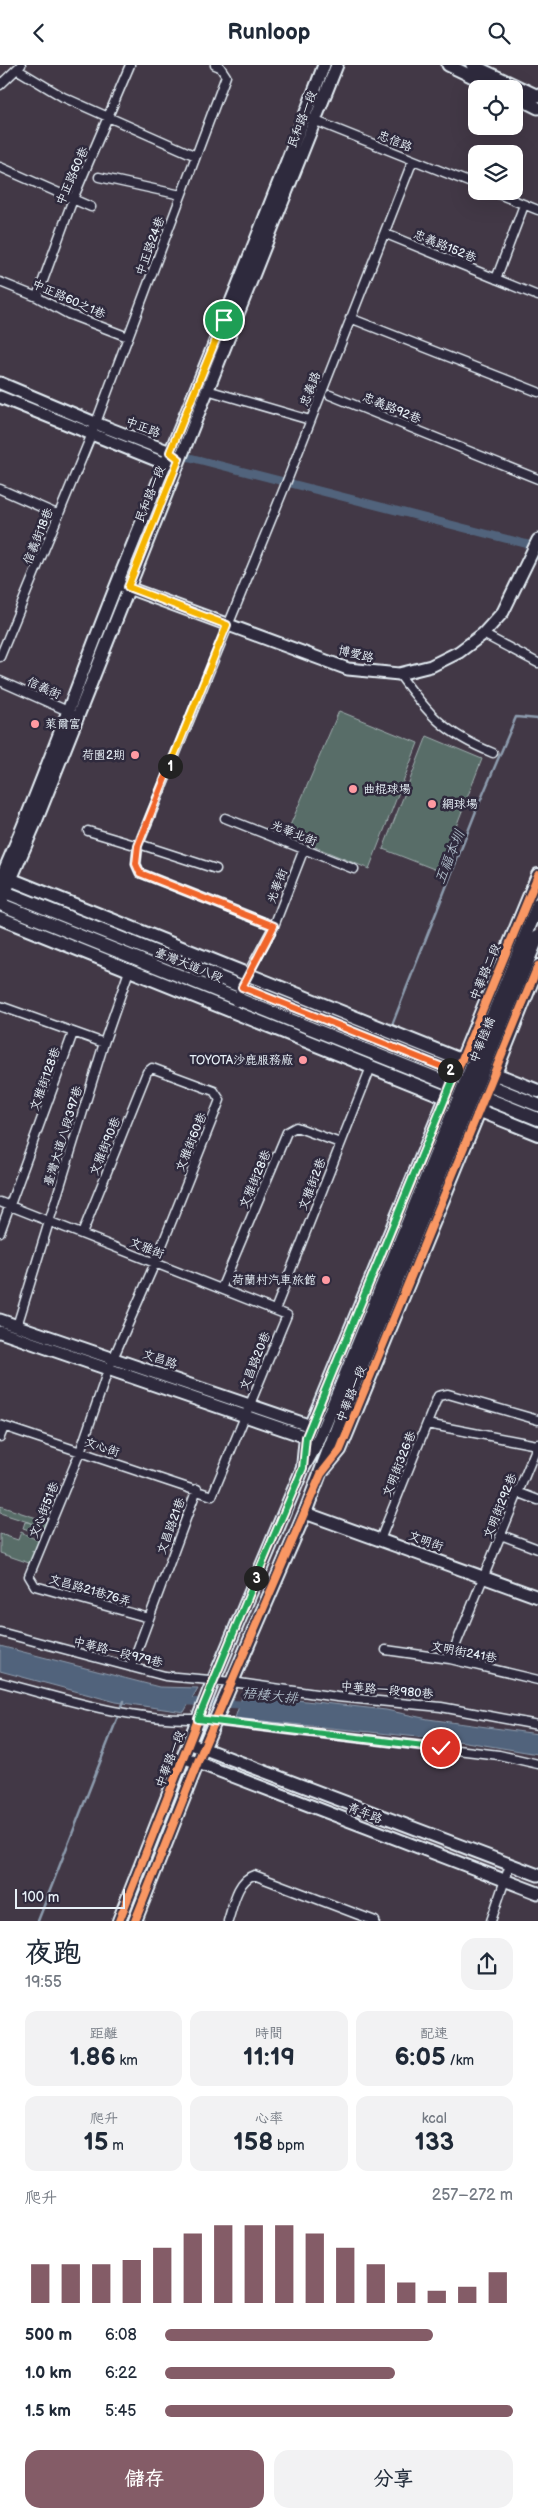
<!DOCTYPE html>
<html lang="zh-TW">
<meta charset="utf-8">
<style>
:root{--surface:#fff;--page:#f2f2f3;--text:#1f2937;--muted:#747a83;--accent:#845c67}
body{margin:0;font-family:"Balsamiq Sans","LXGW WenKai TC",sans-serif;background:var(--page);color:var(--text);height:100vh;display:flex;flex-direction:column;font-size:19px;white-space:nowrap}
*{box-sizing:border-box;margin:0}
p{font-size:16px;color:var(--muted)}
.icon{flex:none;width:28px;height:28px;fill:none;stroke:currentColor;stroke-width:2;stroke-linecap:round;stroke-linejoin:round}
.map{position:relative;height:1856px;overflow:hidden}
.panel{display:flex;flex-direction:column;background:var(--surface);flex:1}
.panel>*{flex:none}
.tools{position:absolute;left:468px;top:15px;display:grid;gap:10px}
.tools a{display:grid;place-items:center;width:55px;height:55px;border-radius:10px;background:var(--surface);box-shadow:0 5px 20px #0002;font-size:25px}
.scale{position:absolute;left:15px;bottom:12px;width:110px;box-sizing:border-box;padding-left:5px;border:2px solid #e8f1f8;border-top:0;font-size:14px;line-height:18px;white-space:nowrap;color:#e8f1f8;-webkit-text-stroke:4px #2f2a3d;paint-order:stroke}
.pin{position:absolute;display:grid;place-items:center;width:42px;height:42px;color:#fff;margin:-21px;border:2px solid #fff;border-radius:50%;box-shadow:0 1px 5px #0007}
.km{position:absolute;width:25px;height:25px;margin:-12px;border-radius:50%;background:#222;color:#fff;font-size:14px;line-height:25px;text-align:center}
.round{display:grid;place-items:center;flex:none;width:52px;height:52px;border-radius:15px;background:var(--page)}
.overview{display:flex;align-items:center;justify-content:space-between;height:85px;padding:0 25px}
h1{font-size:28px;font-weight:600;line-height:38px}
.stats{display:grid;grid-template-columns:repeat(3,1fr);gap:8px;height:85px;padding:5px 25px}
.stats div{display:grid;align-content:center;border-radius:12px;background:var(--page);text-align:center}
.stats b{font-size:25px;font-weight:600}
.stats small{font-size:14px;font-weight:400}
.stats p{font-size:14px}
.chart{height:140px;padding:10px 25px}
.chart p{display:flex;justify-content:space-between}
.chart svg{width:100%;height:90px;margin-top:5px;stroke:var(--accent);stroke-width:6}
.cta{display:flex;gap:10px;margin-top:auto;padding:10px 25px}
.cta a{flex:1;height:58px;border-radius:15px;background:var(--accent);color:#fff;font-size:20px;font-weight:600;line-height:58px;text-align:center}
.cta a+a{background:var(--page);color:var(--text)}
ul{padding:0 25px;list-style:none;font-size:16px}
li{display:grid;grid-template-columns:80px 60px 1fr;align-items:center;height:38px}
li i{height:12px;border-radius:6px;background:var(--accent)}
header{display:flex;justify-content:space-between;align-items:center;height:65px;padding:0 25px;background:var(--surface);font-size:22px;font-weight:600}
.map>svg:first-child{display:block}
.green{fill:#586d67;stroke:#a0afb0}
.water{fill:#51647c;stroke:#8d9cae}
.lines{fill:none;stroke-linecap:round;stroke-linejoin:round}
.stream{stroke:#8d9cae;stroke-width:2.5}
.canal{stroke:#51647c;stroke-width:8}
.street-casing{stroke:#e8f1f8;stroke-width:11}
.secondary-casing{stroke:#e8f1f8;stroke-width:15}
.primary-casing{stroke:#e8f1f8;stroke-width:16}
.street{stroke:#2f2a3d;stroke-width:8}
.secondary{stroke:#2f2a3d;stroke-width:11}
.primary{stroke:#2f2a3d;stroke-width:12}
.primary-bridge-casing{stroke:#e8f1f8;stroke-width:16;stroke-linecap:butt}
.primary-bridge{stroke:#2f2a3d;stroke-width:12}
.cycleway-casing{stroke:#2f2a3d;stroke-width:11}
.cycleway{stroke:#f99763;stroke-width:8}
.split-1-casing{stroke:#fff;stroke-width:10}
.split-2-casing{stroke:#fff;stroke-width:10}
.split-3-casing{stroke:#fff;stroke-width:10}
.split-4-casing{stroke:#fff;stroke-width:10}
.split-1{stroke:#f5b400;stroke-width:6}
.split-2{stroke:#f0652b;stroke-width:6}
.split-3{stroke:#22a559;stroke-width:6}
.split-4{stroke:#22a559;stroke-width:6}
.poi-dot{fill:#ff9aa2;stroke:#2f2a3d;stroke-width:2}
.labels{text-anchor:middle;stroke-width:5;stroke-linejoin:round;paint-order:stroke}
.street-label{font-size:12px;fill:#e8f1f8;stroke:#2f2a3d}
.poi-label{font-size:12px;fill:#e8f1f8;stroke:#2f2a3d;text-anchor:start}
.water-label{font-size:14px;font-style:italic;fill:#acb9c6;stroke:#2f2a3d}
</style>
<header><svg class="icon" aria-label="back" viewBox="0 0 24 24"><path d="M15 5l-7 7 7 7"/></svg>Runloop<svg class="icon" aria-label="search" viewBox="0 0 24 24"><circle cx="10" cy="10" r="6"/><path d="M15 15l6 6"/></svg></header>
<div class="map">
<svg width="538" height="1856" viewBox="0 0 538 1856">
<rect width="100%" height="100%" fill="#423846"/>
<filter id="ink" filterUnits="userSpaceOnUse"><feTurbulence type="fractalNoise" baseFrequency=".02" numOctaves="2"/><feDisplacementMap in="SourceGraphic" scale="10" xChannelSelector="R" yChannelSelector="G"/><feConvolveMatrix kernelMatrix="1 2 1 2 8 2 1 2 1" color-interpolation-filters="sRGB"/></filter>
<g filter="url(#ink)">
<path class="green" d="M339,646L418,678L369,804L286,770Z
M427,671L482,694L439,806L383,784Z
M0,1441L46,1456L44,1463L28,1457L32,1459L29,1465L23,1463L25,1457H28L0,1448Z
M21,1467L39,1476L35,1487L31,1486L36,1488L32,1499L0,1488V1469L18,1475Z"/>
<path class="water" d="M0,1581L159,1622L198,1623L184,1647L116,1637L0,1606Z
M243,1629L386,1645L428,1654L538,1669V1689L466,1677L235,1653Z"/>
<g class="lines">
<path class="stream" d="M392,960L478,741L516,652L538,654
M38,1856L124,1636"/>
<path class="canal" d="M188,392L538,482
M181,1636L249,1640"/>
<g class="street-casing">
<path id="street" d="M18,5L63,32L196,91
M0,20L21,0
M311,54L476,120
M0,102L91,142
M99,112L181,130
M491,126L538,145
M386,169L538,231
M496,214L524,140
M0,217L37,232L68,249L128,272
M37,232L73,134L130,0
M350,253L538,327
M207,325L310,355
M330,330L538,414
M0,424L59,450
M483,569L538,598
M0,592L91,371L226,11L220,2L215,0
M399,609C429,650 444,668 493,688
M0,616L70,647
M225,753L354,804
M88,766L138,781
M139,779L216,804
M274,861L140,808L136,799L138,781L285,421L413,95
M236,937L247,910L274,861L304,784
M0,941L104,978
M0,1137L287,1250L212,1431L0,1360
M0,1167L73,968
M82,1169L147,1007L152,1003L214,1026L220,1035L155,1198L108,1305L80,1387L29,1511L35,1521L149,1553
M221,1224L287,1067L296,1062L340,1078
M275,1245L371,1002
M17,1261L104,978L130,903
M427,1359L537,1380
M0,1372L4,1362
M517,1427L538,1435
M501,1470L538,1484
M380,1475L438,1331L448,1329L538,1355
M0,1567L165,1611L232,1617L337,1632L441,1642L538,1660
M386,1585L450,1594L538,1615
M450,1594L538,1379
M131,1602L197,1424
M0,1617C65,1634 130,1656 198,1654L499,1690L538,1699
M228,1856C233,1841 237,1815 254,1810L375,1856
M491,1856L510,1800"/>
</g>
<g class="secondary-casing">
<path id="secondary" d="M448,0L498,24
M472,0L538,31
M514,31L538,43
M0,318L95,358L170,387L176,391
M0,332L166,399L173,396
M123,521L348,604L399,609L431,601L459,587L483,569L503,547L538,475
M0,815C44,717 78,615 118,516C187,344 259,173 324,0
M2,835L37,754L337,0
M0,1255L311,1361
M0,1267L306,1372
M305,1448L538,1532
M189,1678L538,1810
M183,1692L538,1828"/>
</g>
<g class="primary-casing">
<path id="primary" d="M0,810L538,1026
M0,825L538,1040
M0,839L538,1054
M0,853L538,1069
M492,1016L538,901
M303,1403L306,1372L538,810
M325,1403L340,1385L482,1039
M119,1856L210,1624L303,1403L318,1376L336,1333
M135,1856L203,1684L305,1448L347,1337"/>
</g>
<use href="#street" class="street"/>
<use href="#secondary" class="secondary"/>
<use href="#primary" class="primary"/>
<g class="primary-bridge-casing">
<path id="primary-bridge" d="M336,1333L538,840
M347,1337L538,871"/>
</g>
<use href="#primary-bridge" class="primary-bridge"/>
<g class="cycleway-casing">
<path id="cycleway" d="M119,1856L210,1624L303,1403L306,1372L538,810
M135,1856L203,1684L321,1409L340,1385L538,901"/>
</g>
<use href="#cycleway" class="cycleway"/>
</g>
</g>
<g class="lines" filter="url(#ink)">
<g class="split-1-casing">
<path id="split-1" d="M170,701L227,560L128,522L179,394L170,387L224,255"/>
</g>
<g class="split-2-casing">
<path id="split-2" d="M170,701L138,781L136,799L140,808L274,861L242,922L450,1005"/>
</g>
<g class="split-3-casing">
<path id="split-3" d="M256,1513L303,1403L306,1372L456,1007L450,1005"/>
</g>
<g class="split-4-casing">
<path id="split-4" d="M256,1513L198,1654L441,1683"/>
</g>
<use href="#split-1" class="split-1"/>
<use href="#split-2" class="split-2"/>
<use href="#split-3" class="split-3"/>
<use href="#split-4" class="split-4"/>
</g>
<g class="poi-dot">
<circle cx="35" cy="659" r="5"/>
<circle cx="135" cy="690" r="5"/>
<circle cx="353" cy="724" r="5"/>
<circle cx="432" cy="739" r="5"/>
<circle cx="303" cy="995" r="5"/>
<circle cx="326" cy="1215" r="5"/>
</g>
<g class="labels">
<g class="street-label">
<text transform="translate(302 54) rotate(-69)" y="4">民和路一段</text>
<text transform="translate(395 76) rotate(22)" y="4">忠信路</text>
<text transform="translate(72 111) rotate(-66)" y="4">中正路60巷</text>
<text transform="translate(150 181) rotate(-70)" y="4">中正路24巷</text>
<text transform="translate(445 181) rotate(22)" y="4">忠義路152巷</text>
<text transform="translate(69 234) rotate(24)" y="4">中正路60之1巷</text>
<text transform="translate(310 324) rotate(-69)" y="4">忠義路</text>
<text transform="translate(392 343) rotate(22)" y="4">忠義路92巷</text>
<text transform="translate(143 362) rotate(21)" y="4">中正路</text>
<text transform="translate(150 429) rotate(-68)" y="4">民和路一段</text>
<text transform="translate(38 471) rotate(-68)" y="4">信義街18巷</text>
<text transform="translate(356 589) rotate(13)" y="4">博愛路</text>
<text transform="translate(44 623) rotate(24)" y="4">信義街</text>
<text transform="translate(294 768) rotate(22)" y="4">光華北街</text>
<text transform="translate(277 821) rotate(-69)" y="4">光華街</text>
<text transform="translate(189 900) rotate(22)" y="4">臺灣大道八段</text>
<text transform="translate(485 907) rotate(-67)" y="4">中華路二段</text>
<text transform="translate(482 975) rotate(-68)" y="4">中華陸橋</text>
<text transform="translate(45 1014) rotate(-70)" y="4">文雅街128巷</text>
<text transform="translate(63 1071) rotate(-73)" y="4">臺灣大道八段397巷</text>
<text transform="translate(191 1077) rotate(-68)" y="4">文雅街60巷</text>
<text transform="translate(105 1081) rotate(-68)" y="4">文雅街90巷</text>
<text transform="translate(255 1114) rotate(-67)" y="4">文雅街28巷</text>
<text transform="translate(312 1119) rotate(-69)" y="4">文雅街2巷</text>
<text transform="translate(147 1183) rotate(22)" y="4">文雅街</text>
<text transform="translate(160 1294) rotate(19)" y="4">文昌路</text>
<text transform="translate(255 1296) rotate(-68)" y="4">文昌路20巷</text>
<text transform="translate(351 1329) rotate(-68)" y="4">中華路一段</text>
<text transform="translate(102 1382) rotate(18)" y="4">文心街</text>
<text transform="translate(399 1399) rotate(-68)" y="4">文明街326巷</text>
<text transform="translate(500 1441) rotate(-68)" y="4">文明街292巷</text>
<text transform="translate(44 1445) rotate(-68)" y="4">文心街51巷</text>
<text transform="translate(171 1461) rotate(-70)" y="4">文昌路21巷</text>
<text transform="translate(426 1476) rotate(20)" y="4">文明街</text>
<text transform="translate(90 1525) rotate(16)" y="4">文昌路21巷76弄</text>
<text transform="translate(118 1587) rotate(14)" y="4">中華路一段979巷</text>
<text transform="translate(464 1587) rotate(11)" y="4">文明街241巷</text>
<text transform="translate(387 1625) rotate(5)" y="4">中華路一段980巷</text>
<text transform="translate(170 1694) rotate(-69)" y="4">中華路一段</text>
<text transform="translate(365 1748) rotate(21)" y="4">青年路</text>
</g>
<g class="poi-label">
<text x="45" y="663">萊爾富</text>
<text x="125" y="694" text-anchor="end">荷園2期</text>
<text x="363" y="728">曲棍球場</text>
<text x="442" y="743">網球場</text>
<text x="293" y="999" text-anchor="end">TOYOTA沙鹿服務廠</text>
<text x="316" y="1219" text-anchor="end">荷蘭村汽車旅館</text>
</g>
<g class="water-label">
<text transform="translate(449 792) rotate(-68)" y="5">五福本圳</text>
<text transform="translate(270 1630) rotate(6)" y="5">梧棲大排</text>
</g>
</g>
</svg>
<div class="tools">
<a><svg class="icon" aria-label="locate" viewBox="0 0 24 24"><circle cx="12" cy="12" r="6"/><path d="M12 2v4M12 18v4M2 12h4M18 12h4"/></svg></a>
<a><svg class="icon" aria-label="layers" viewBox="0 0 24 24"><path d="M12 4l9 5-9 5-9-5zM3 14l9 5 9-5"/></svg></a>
</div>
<div class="scale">100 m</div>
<div class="pin" style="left:224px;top:255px;background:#1e9e55"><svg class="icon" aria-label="arrive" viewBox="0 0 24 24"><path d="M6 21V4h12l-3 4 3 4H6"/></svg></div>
<div class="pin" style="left:441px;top:1683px;background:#d93025"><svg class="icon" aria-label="check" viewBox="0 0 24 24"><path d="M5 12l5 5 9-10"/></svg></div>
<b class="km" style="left:170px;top:701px">1</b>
<b class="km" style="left:450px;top:1005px">2</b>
<b class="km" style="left:256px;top:1513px">3</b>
</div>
<section class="panel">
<div class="overview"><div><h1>夜跑</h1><p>19:55</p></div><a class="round"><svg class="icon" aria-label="share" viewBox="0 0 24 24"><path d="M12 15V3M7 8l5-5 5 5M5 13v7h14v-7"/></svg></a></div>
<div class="stats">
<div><p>距離</p><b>1.86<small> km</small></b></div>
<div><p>時間</p><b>11:19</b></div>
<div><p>配速</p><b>6:05<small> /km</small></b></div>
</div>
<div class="stats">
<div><p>爬升</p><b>15<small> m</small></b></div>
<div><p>心率</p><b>158<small> bpm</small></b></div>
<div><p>kcal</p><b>133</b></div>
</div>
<div class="chart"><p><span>爬升</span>257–272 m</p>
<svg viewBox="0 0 160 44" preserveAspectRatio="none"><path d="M5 44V25M15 44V25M25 44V25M35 44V23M45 44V17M55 44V10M65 44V6M75 44V6M85 44V6M95 44V10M105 44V17M115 44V25M125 44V34M135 44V38M145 44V36M155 44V29"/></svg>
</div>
<ul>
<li><b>500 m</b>6:08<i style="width:77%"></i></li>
<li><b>1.0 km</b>6:22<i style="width:66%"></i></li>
<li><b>1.5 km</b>5:45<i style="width:100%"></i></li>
</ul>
<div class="cta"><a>儲存</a><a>分享</a></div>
</section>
